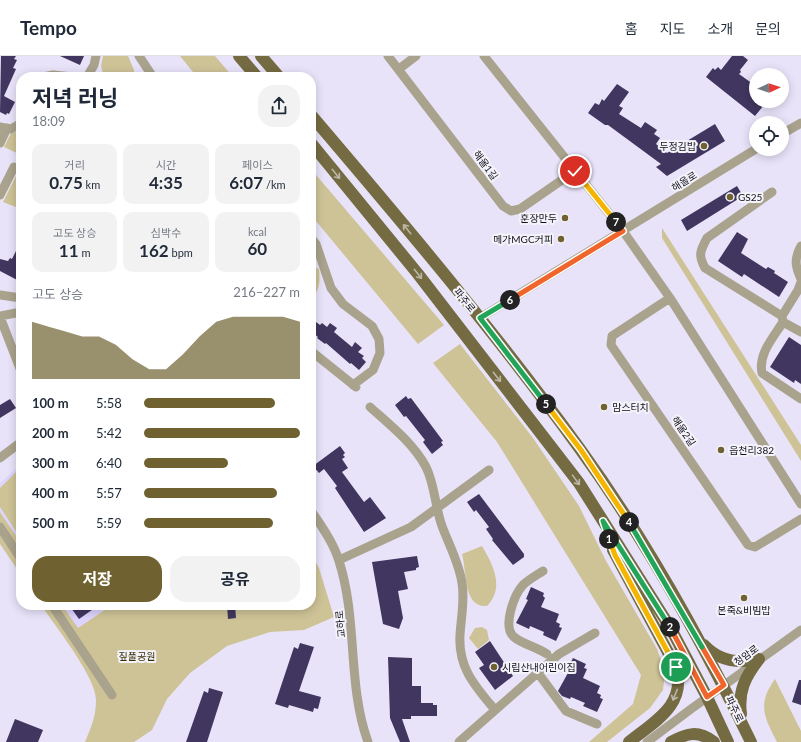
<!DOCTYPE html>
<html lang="ko">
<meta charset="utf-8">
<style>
:root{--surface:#fff;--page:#f2f2f3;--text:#1f2937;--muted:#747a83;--line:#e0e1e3;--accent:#6f6230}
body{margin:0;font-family:Lato,"Noto Sans KR",sans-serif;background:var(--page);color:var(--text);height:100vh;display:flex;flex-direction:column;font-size:15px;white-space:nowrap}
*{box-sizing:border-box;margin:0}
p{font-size:13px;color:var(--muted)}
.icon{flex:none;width:22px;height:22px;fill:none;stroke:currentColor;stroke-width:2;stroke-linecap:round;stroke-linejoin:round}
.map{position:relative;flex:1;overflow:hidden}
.panel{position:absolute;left:16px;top:16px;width:300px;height:538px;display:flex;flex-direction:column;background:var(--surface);border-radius:16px;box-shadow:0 2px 10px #0003}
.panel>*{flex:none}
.needle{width:26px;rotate:86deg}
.tools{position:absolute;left:749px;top:12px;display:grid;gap:8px}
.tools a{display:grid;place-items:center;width:40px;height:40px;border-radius:50%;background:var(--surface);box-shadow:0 2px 10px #0003;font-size:20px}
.pin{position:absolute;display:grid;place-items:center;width:34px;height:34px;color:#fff;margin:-17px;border:2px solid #fff;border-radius:50%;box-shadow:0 1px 4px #0007}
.km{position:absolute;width:20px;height:20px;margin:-10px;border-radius:50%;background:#222;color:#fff;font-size:11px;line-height:20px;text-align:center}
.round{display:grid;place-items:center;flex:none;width:42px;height:42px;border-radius:16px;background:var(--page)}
.summary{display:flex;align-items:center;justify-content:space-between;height:68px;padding:0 16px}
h1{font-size:22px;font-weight:700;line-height:30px}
.metrics{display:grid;grid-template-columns:repeat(3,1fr);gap:6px;height:68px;padding:4px 16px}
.metrics div{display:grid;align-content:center;border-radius:10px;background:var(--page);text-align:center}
.metrics b{font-size:17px;font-weight:700}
.metrics small{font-size:11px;font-weight:400}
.metrics p{font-size:11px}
.chart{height:112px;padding:8px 16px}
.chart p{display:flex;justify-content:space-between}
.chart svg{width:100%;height:72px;margin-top:4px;fill:var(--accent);opacity:.7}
.button{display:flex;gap:8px;margin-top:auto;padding:8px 16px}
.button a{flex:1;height:46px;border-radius:16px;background:var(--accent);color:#fff;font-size:16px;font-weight:700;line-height:46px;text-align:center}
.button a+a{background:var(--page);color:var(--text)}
ul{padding:0 16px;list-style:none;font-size:13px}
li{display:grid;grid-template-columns:64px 48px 1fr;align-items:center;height:30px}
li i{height:10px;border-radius:5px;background:var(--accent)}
header{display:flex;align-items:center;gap:24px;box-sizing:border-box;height:56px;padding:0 20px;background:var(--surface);border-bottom:1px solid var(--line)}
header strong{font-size:19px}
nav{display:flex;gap:22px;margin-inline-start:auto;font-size:14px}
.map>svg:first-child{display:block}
.built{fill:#ddd4ff}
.green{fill:#cec397}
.building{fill:#41365f}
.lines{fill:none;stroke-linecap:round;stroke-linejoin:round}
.minor{stroke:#a9a38d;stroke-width:9}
.major{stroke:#756b42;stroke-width:12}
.oneway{stroke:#bbb6a7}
.split-1-casing{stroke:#fff;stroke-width:8}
.split-2-casing{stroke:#fff;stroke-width:8}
.split-3-casing{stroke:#fff;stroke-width:8}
.split-4-casing{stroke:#fff;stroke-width:8}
.split-5-casing{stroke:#fff;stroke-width:8}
.split-6-casing{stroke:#fff;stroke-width:8}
.split-7-casing{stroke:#fff;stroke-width:8}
.split-8-casing{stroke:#fff;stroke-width:8}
.split-1{stroke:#f5b400;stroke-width:5}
.split-2{stroke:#22a559;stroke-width:5}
.split-3{stroke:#f0652b;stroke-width:5}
.split-4{stroke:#22a559;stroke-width:5}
.split-5{stroke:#f5b400;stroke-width:5}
.split-6{stroke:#22a559;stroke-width:5}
.split-7{stroke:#f0652b;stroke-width:5}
.split-8{stroke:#f5b400;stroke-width:5}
.poi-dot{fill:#6f6230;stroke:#f4f3fa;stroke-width:1.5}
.labels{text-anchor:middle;stroke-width:4;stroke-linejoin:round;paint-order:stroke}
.poi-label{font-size:10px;fill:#13101c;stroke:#f4f3fa;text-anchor:start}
.street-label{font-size:10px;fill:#13101c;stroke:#f4f3fa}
.park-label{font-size:10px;fill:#3a3005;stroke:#f4f3fa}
</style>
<header>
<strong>Tempo</strong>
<nav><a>홈</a><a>지도</a><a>소개</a><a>문의</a></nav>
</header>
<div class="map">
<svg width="801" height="686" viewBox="0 0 801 686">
<rect width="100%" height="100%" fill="#e8e3f9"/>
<path class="built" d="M21,408V487L0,456V427Z
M62,549H112L78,572Z"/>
<path class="green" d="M103,0H128L134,14V21H104L101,10Z
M180,0H215L233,21H197Z
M21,75V99L4,91L11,77Z
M21,110V153L3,146Z
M311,113L444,269L418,288L311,159Z
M662,172L801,389V405L662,182Z
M311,210L319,213C320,224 320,232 313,242H311Z
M460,288L533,382L579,450L606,505L657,593L665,616L663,634L650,652L607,686H589L633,648L641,619L497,386L433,307Z
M21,411V483L0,451V432Z
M0,456L21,487V519L0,488Z
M482,490C493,509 505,531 487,550C463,552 467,516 462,498Z
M311,497L319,512L334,561L304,574L270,576L227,590L190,617L167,643L152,674L134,686H85C91,672 96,660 96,645C97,622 55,570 41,549H62L78,572L112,549H311Z
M482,571L487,574L489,584L478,593L469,582L475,572Z
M775,623L801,675V686H777C764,661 757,648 775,623Z"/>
<path class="building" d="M1,0H16L14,3L17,4L13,12L16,13L4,40L15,46L9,58L7,57L6,59L0,56Z
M60,0H84L80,9Z
M732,0H743L748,4L740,14L741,16L739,18L753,28L751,31L756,35L753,40L756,42V45H759L764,49L755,60L706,21L713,12L715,14L718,11L721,14Z
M617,28L629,36L619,50L623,52L619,58L641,72L645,66L657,74L654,78L660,82L656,88L667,97L715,68L725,85L667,120L656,111L661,108L608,69H605L588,57L595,47L599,49L602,43L604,45Z
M737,130L743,140L687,175L681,164Z
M737,176L748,183L741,197L766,213L768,211L775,215L774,217L788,226L779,241L744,218L742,221L718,205Z
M21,185V226L0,215V203L8,205L10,202L12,203Z
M316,266L320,269L322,267L327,271L330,267L337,272L334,276L352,291L355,286L362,292L358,296L364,300L362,302L366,306L359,314L351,307L350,308L326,287L325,288L317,282L318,281L311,275Z
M789,281L801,289V328L795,324L794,327L770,311Z
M406,340L408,343L411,342L443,385L441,386L443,389L432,398L423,386L425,384L406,360L404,361L395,349Z
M10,343L16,352L0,362V349Z
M340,390L345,397L343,399L345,401L342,403L348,412L342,416L364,446L370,441L386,462L364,476L335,432L337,430L324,413L319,417L313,410Z
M479,438L524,498V501L513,509L492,484L493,483L486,473L489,471L476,454L474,456L467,446Z
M417,500L419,511L416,512V514L404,516L408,533L398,535L403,562L399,573L383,568L372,506Z
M531,531L544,537L543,540L545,542L541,551L559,558L556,566L560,568L559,571L562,572L556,585L543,579L544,576L530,570L529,573L516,567L528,544L526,543Z
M69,549H99L79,563Z
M227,549H235L236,562L228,563Z
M490,585L513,620L495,634L479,612L484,609L475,596Z
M300,587L314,591L299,635L321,641L318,653L314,652L313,656L289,649L288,652L275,648L294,591L298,593Z
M388,601L412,602V630H421V647H433V649H437V660H411V663H402L410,686H400L390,662Z
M573,602L586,608L584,612L587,613L583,622L600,630L597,637L601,639L600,642L603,643L597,656L583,650L585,647L571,641L570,643L562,640L558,635L569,615L567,614Z
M799,624H801V649L792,646Z
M209,632L223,636L207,686H186L204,635L208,637Z
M15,663L43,674L38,686H6Z"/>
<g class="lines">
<path class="minor" d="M139,0L153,21
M388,0L503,150L511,155L520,153L575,115
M484,0L623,175L670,242L801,448
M399,13L416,0
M43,21L53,19L73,21
M87,21L94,9L96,0
M0,71L11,73L21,67
M782,78L801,67
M0,87L7,72
M772,136L707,182C700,195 698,199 705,212L782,260
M0,139L14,111
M311,182L316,188L331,232L343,248L372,270L379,283L380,297L373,314L353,329
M801,190C794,203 795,210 801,223
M801,226L798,234L782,260L783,266C773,282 758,298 762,317L801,343
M0,239L21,242
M670,242L612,280L611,289L748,489L755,491L801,463
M0,260L21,256
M0,261L21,315
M480,262L756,93
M783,266L801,276
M311,295L356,331
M370,351C390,369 413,387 426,411C435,429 435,451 442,470C449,489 459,507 462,527C465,544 461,562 460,579C458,612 475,630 495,654
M0,402L21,386
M311,455C322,470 334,488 339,505C358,564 347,628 368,686
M0,471L21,503
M339,504L411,471L489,414
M543,515C537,519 528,524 523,529C514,539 502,571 514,581C522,588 537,591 547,598
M52,549L112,639
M538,617L566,655L597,668
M459,686L559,598L595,577
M647,686L691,653L801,574"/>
<path class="major" d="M239,0L257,21
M261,0L279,21
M311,59C403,167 496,277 580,393C646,484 702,585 751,686
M311,87L418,218L579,427L670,571L707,641L728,686
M613,494L676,611C687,649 655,665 629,686
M704,589C719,605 738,608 759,603
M741,658C738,635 745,621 759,603
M671,686C687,677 698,674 714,686"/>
</g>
<defs><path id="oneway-shaft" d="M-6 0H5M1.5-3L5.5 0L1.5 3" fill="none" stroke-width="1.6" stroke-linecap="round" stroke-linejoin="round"/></defs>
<g class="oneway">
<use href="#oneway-shaft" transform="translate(336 118) rotate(51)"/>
<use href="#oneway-shaft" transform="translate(407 173) rotate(-129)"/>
<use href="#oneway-shaft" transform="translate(418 218) rotate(52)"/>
<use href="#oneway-shaft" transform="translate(497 321) rotate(52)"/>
<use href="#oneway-shaft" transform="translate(576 424) rotate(54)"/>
<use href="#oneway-shaft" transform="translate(675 639) rotate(112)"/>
</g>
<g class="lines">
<g class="split-1-casing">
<path id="split-1" d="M609,483L615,499L676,611"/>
</g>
<g class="split-2-casing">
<path id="split-2" d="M609,483L603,465L670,571"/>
</g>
<g class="split-3-casing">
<path id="split-3" d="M670,571L707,641L724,629L702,591"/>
</g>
<g class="split-4-casing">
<path id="split-4" d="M629,466L702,591"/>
</g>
<g class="split-5-casing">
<path id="split-5" d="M546,348L581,394L629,466"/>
</g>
<g class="split-6-casing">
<path id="split-6" d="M510,244L480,262L546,348"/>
</g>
<g class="split-7-casing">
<path id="split-7" d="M510,244L623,175L616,166"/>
</g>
<g class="split-8-casing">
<path id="split-8" d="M575,115L616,166"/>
</g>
<use href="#split-1" class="split-1"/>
<use href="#split-2" class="split-2"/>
<use href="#split-3" class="split-3"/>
<use href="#split-4" class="split-4"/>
<use href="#split-5" class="split-5"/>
<use href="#split-6" class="split-6"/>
<use href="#split-7" class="split-7"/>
<use href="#split-8" class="split-8"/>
</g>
<g class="poi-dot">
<circle cx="704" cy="90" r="4"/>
<circle cx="730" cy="141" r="4"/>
<circle cx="565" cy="162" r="4"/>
<circle cx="561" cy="183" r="4"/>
<circle cx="604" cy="351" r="4"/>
<circle cx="721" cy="394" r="4"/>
<circle cx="744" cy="542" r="4"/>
<circle cx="494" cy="611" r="4"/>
</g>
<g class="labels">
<g class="poi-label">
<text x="696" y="94" text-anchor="end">두정김밥</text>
<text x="738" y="145">GS25</text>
<text x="557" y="166" text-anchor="end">훈장만두</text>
<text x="553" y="187" text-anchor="end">메가MGC커피</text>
<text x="612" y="355">맘스터치</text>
<text x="729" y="398">읍천리382</text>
<text x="744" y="558" text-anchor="middle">본죽&amp;비빔밥</text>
<text x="502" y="615">시립산내어린이집</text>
</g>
<g class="street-label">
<text transform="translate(486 109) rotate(53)" y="4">해올1길</text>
<text transform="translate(684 125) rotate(-32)" y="4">해올로</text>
<text transform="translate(465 244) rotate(51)" y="4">파주로</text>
<text transform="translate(684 375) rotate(56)" y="4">해올2길</text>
<text transform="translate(340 568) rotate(-95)" y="4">교하로</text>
<text transform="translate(746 599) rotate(-36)" y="4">청암로</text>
<text transform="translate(735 653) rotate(64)" y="4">파주로</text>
</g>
<g class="park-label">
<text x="137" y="604">짚풀공원</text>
</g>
</g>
</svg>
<div class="tools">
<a><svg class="needle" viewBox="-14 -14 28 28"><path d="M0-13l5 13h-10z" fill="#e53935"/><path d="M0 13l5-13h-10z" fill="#747a83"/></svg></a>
<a><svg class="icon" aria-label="locate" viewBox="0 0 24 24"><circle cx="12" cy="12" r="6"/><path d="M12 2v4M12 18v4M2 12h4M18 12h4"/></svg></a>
</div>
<div class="pin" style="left:676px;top:611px;background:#1e9e55"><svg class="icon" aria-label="arrive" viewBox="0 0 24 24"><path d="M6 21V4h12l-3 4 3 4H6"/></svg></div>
<div class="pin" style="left:575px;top:115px;background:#d93025"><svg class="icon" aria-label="check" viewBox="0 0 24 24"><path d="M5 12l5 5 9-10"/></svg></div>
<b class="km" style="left:609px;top:483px">1</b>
<b class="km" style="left:670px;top:571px">2</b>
<b class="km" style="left:629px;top:466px">4</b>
<b class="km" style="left:546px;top:348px">5</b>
<b class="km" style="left:510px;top:244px">6</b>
<b class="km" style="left:616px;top:166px">7</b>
<section class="panel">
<div class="summary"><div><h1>저녁 러닝</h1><p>18:09</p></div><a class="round"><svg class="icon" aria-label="share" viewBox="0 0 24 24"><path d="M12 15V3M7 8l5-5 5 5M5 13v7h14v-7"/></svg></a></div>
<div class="metrics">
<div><p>거리</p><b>0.75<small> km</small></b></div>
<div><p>시간</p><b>4:35</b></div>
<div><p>페이스</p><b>6:07<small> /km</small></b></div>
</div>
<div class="metrics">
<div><p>고도 상승</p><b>11<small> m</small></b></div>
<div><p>심박수</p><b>162<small> bpm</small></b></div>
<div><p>kcal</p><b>60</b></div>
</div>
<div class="chart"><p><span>고도 상승</span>216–227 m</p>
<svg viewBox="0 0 160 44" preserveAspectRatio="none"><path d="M0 44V9L10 12L20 15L30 18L40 18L50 23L60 32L70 38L80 38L90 29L100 18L110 9L120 6L130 6L140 6L150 6L160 9V44z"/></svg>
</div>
<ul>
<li><b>100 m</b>5:58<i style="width:84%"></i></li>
<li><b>200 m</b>5:42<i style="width:100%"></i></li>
<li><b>300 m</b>6:40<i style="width:54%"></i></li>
<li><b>400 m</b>5:57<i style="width:85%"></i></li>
<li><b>500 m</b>5:59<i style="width:83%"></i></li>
</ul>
<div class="button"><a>저장</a><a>공유</a></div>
</section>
</div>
